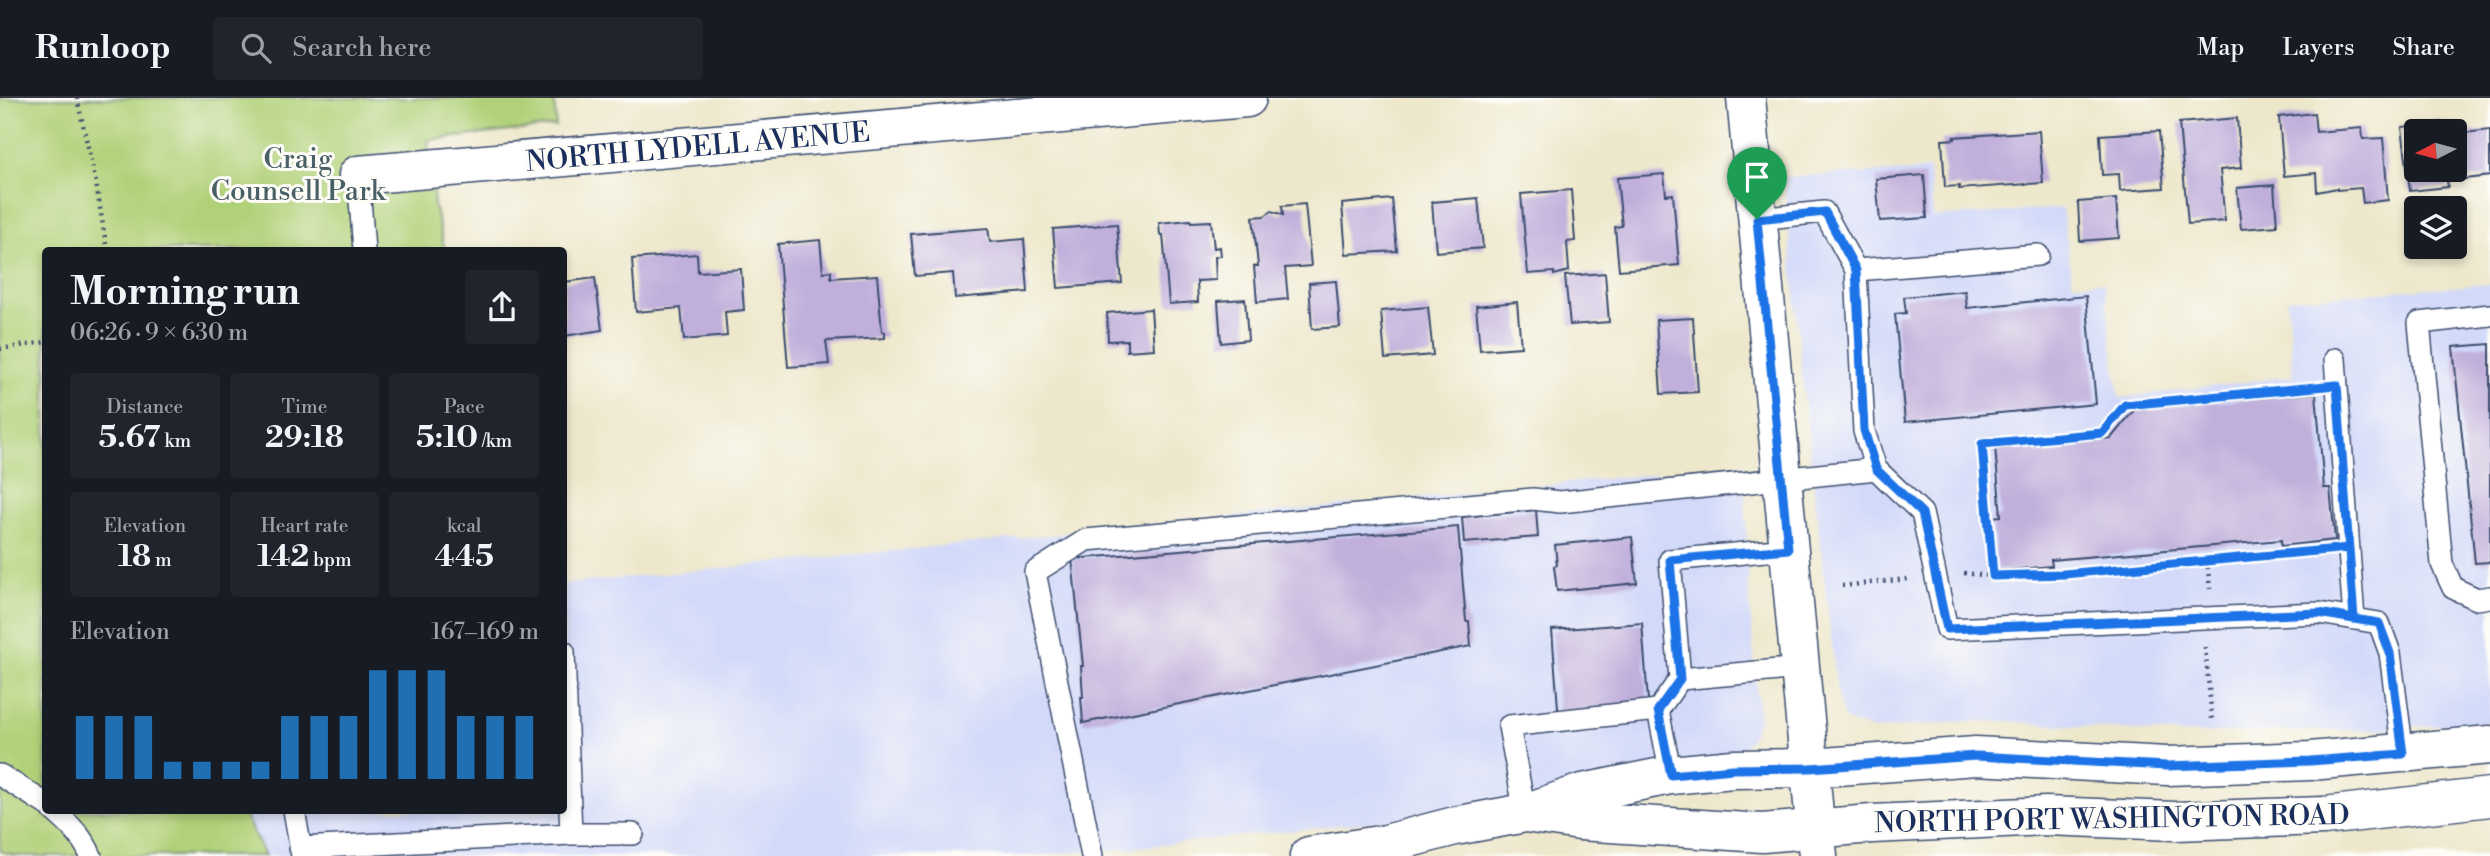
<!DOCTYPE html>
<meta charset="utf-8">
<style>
:root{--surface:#171b24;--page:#20242c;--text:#f1f3f6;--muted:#9ea1a6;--line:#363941;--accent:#1f6fb2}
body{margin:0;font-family:"Libre Bodoni",serif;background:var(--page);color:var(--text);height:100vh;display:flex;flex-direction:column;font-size:26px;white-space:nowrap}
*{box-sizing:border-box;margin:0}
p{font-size:23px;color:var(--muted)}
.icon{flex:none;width:38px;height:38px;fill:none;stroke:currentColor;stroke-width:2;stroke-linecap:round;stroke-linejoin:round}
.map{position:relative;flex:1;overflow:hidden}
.drawer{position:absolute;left:42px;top:149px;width:525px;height:567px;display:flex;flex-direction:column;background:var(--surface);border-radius:7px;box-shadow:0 4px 10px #0003}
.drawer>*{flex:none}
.needle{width:46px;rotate:264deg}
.buttons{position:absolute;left:2404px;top:21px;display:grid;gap:14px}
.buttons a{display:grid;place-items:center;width:63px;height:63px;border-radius:7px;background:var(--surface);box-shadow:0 4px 10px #0003;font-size:35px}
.pin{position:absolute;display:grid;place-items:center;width:60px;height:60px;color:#fff;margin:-72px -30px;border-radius:50% 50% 50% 0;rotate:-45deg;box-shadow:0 0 7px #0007}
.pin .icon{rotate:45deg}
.round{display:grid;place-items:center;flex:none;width:74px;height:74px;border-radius:7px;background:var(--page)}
.head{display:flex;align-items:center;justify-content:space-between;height:119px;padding:0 28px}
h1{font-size:38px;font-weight:700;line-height:52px}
.figures{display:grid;grid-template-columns:repeat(3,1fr);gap:10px;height:119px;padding:7px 28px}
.figures div{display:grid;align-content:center;border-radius:7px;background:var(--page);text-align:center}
.figures b{font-size:30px;font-weight:700}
.figures small{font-size:19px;font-weight:400}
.figures p{font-size:19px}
.chart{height:196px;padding:14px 28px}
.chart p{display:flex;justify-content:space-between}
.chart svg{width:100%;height:126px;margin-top:7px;stroke:var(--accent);stroke-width:6}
header{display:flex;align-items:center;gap:42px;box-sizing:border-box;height:98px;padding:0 35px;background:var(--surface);border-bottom:2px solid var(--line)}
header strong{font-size:33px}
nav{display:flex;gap:38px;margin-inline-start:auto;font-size:24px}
.search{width:490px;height:63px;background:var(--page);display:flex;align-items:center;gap:18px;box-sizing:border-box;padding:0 24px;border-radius:7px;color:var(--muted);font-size:26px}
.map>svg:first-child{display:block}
.built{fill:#d2d9f9}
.green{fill:#b1d179;stroke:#66806c;stroke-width:2}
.building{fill:#c0afdb}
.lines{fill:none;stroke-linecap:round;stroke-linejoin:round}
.service-casing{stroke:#3a4b6e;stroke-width:24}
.minor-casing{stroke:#3a4b6e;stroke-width:41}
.tertiary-casing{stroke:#3a4b6e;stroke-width:41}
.secondary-casing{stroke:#3a4b6e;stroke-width:41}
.path{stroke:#3a4b6e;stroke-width:4.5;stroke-dasharray:2 5;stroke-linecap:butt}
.service{stroke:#fff;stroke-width:21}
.minor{stroke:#fff;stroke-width:38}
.tertiary{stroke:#fff;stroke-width:38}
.secondary{stroke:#fff;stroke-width:38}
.route-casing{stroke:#fff;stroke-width:14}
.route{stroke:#1a73e8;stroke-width:9}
.labels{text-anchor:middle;stroke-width:6;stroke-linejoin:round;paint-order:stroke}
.street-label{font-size:28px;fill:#1b2f5e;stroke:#fdfcf7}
.park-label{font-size:28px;fill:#486066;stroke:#fdfcf7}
</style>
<header>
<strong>Runloop</strong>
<div class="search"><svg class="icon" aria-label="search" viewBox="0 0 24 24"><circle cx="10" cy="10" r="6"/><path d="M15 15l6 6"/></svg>Search here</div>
<nav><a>Map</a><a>Layers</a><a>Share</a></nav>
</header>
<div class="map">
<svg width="2490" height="758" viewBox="0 0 2490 758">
<rect width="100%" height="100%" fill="#fdfcf7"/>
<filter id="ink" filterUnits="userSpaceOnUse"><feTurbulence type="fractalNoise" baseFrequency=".0143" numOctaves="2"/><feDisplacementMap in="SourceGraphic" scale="14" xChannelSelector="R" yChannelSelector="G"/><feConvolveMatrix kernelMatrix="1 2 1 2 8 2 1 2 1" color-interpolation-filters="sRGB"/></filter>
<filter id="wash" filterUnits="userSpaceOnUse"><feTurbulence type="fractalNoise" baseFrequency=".00686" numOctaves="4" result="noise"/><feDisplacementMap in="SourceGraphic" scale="28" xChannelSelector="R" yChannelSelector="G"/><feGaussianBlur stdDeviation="1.57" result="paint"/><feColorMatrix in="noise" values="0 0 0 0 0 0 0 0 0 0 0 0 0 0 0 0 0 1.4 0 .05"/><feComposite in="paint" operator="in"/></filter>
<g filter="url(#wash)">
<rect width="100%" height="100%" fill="#ede7cb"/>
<path class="built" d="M1929,72L1933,119L2062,110L2073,185L2104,184L2119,300L2293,278L2287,201L2490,186V624L2363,632L2207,635H2163L2005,623H1967L1874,632L1851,625L1844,619L1838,601L1807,330L1784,79Z
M1744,367L1749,497L1759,621L1750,642L1744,649L1734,654L1478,712L1133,750L1031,758H265L242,712H564V486Z"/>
<path class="green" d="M0,0H554L556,28L428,42L434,107L445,152H46V712H242L265,758H15L0,753Z"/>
<g id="blocks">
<path class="building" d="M2314,15L2316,34L2362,30L2363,41L2383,40L2388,102L2363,105L2361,90L2337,92V90L2317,94L2316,75L2284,78L2279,19Z
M2237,20L2241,70L2220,72L2225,123L2188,126L2179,25Z
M2441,24L2443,33H2417V72H2455V36L2490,32V78L2447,83L2448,89L2410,93L2402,29Z
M2039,33L2043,85L1959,91L1960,88L1945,89L1942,42L1955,41L1954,39Z
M2159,33L2164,90L2120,93L2119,76L2102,77L2100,37Z
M1664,76L1666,97L1673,96L1679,167L1619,172L1615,129L1622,128L1617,80Z
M1924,77L1927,120L1880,123L1876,81Z
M2274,87L2277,128L2241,131L2237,90Z
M1571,92L1575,143L1567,144L1569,173L1554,177V174L1528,176L1521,96Z
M1478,100L1483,150L1436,154L1432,104Z
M1392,101L1397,153L1346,156L1342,106Z
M2116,101L2119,140L2080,143L2078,104Z
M1305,106L1311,168L1285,170L1288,201L1257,204L1254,168H1258L1253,119L1264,118L1272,113L1283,117L1282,108Z
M1190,122L1191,124L1211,123L1214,150L1220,149L1221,158L1215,159L1216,182L1197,183L1198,204L1169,206L1163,137H1160L1159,125Z
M1117,126L1122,185L1058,190L1053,131Z
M988,130L990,144L1024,141L1028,194L955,200L953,175L915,178L911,136Z
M820,142L823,174L831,173V180L877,177L882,234H885V240L826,243L829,266L788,269L778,146Z
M697,156L698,174L741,171L744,212L725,214L727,238L684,242L681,210L636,214L632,161Z
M1605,175L1609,224L1570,227L1565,178Z
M595,180L602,232L564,238V184Z
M1336,183L1340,229L1312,231L1309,185Z
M1965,193L1967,210L2086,198L2096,306L1905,324L1895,216L1906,215L1904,199Z
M1245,201L1248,242L1221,245L1218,203Z
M1517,204L1521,249L1480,252L1476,208Z
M1428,209L1433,257L1385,261L1381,213Z
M1151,211L1154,251L1127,253V242L1108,243L1107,215Z
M1693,220L1698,294L1661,296L1656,222Z
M2490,246V464L2475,465L2453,249Z
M2316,295L2324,390H2330L2335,442L2281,448V442L2051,462L2052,468L1997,473L1992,419L2001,418L1995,349L2111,340L2135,311Z
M1536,412L1538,439L1464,445L1462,419Z
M1458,429L1466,523H1469L1471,548L1083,625L1081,599H1083L1081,568H1083L1072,461Z
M1632,439L1637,485L1557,493L1554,468L1557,467L1555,447Z
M1642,525L1649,616L1559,623L1552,532Z"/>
</g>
</g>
<g filter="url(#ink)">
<use href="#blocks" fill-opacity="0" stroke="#3a4b6e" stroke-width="2"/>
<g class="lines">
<g class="service-casing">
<path id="service" d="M358,77L364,152
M1757,121L1824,114L1856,172L1864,333L1876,371
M1856,172L2038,157
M2490,217L2419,225L2442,466L2453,490L2477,501L2490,499
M2335,261L2354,521
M1680,581L1800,570
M1658,612L1671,677
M0,677L46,706
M53,712C68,725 83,739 91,758
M294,712L302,758
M1525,715L1509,628L1658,612L1680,581L1670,462L1788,451
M571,736H633
M300,750L571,736L564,554
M1092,758L1035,474L1086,442L1533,401L1560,404L1876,371L1922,415L1947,531L2319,515L2379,525L2390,555L2403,656"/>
</g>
<g class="minor-casing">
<path id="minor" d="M358,77L1247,0"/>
</g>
<g class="tertiary-casing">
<path id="tertiary" d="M1746,0L1818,758"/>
</g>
<g class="secondary-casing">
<path id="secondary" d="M1532,716L1580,723L1762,735L1872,726L2046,718L2175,723L2324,718L2490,699
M1309,758L1386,746L1455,728L1525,715L1582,695L1671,677L1733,671L1810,670L1976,658L2167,668L2310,663L2490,647"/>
</g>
<path class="path" d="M77,0L96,85L107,152
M0,251L46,244
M2308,290L2125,308L2102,335L1981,346L1993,478L2064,476L2318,452
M2207,462L2210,491
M1964,475L1993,478
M1842,488L1907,481
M2205,549L2212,621"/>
<use href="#service" class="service"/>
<use href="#minor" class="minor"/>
<use href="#tertiary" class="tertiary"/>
<use href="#secondary" class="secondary"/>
</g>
</g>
<g class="lines" filter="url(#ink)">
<g class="route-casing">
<path id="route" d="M1757,121L1788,451L1670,462L1680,581L1658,612L1671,677L1733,671L1810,670L1976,658L2167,668L2310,663L2403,656L2390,555L2379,525L2354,521L2349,450L2064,476L1993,478L1982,346L2102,335L2125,307L2337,287L2354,521L2319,515L1947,531L1922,415L1876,371L1864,332L1856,172L1825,114L1757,121"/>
</g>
<use href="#route" class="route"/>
</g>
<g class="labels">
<g class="street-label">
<text transform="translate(698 48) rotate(-5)" y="10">NORTH LYDELL AVENUE</text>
<text transform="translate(2112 720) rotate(-1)" y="10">NORTH PORT WASHINGTON ROAD</text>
</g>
<g class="park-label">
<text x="298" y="70">Craig<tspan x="298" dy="32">Counsell Park</tspan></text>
</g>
</g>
</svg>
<div class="buttons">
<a><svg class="needle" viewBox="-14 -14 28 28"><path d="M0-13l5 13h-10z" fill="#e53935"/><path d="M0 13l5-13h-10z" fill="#9ea1a6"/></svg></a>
<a><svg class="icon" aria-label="layers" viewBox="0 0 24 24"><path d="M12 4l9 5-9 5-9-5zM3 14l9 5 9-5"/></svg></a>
</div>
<div class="pin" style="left:1757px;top:121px;background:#1e9e55"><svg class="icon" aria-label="arrive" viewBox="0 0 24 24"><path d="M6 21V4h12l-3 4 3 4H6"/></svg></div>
<section class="drawer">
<div class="head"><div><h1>Morning run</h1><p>06:26 · 9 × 630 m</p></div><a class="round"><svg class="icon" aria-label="share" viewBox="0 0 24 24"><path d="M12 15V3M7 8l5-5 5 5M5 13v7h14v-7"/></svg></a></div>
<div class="figures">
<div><p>Distance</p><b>5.67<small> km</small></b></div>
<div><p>Time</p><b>29:18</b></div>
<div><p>Pace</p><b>5:10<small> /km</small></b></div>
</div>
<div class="figures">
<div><p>Elevation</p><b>18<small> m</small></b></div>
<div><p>Heart rate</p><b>142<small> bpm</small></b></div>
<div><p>kcal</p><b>445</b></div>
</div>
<div class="chart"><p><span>Elevation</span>167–169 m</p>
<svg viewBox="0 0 160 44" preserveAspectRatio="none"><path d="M5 44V22M15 44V22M25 44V22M35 44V38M45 44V38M55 44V38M65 44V38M75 44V22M85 44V22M95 44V22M105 44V6M115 44V6M125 44V6M135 44V22M145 44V22M155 44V22"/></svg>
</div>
</section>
</div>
